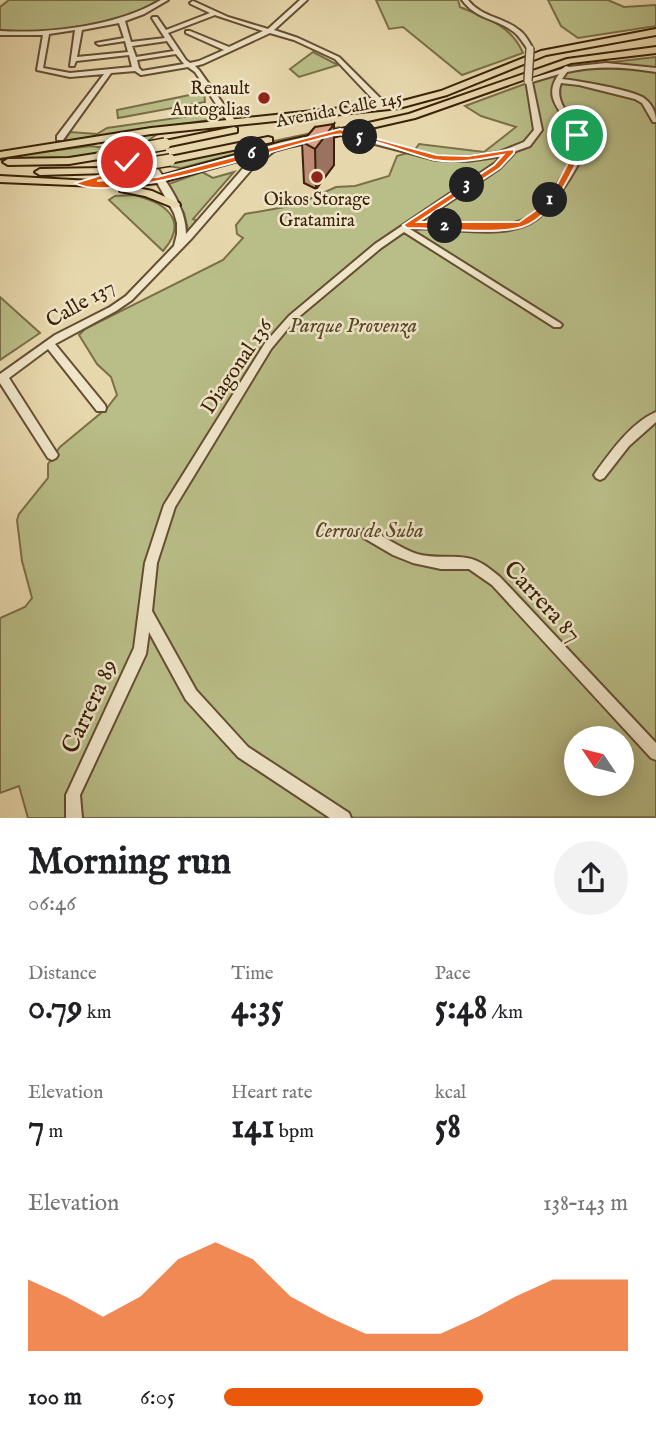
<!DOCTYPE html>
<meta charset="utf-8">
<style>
:root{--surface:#fff;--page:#f2f2f2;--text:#202124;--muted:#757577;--accent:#ea580c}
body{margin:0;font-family:"IM FELL English",serif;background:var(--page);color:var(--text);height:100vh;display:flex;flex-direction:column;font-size:26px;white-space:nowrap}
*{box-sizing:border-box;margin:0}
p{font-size:23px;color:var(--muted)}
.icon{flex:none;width:38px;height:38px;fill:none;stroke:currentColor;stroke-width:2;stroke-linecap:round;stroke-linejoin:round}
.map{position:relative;height:818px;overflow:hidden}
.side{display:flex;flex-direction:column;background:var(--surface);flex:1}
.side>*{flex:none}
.needle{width:46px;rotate:305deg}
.controls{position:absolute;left:564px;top:726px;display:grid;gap:14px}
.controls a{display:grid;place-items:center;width:70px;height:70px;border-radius:50%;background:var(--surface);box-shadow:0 4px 18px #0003;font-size:35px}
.pin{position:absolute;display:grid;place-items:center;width:60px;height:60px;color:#fff;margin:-30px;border:4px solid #fff;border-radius:50%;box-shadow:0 2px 7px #0007}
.km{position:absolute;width:35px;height:35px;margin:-18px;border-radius:50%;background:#222;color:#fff;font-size:19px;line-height:35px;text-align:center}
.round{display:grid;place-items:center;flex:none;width:74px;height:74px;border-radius:37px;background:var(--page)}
.overview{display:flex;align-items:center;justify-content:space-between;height:119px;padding:0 28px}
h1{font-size:38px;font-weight:700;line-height:52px}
.figures{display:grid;grid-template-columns:repeat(3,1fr);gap:10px;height:119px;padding:7px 28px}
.figures div{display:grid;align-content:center}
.figures b{font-size:35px;font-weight:700}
.figures small{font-size:19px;font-weight:400}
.figures p{font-size:19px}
.chart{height:196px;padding:14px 28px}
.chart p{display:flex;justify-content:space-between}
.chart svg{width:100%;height:126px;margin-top:7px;fill:var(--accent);opacity:.7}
ul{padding:0 28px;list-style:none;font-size:23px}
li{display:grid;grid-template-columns:112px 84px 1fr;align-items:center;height:52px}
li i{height:18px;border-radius:9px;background:var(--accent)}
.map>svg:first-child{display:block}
.green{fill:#b9bd87;stroke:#7a6f48;stroke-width:2;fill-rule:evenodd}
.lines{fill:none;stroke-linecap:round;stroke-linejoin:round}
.minor-casing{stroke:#664e31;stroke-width:4}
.major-casing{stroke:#3b2108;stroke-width:4}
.minor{fill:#efe5c9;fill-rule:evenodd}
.major{fill:#e7d7ac;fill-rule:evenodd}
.minor-bridge-casing{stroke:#664e31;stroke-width:10;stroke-linecap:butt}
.major-bridge-casing{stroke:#3b2108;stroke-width:14;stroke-linecap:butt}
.minor-bridge{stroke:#efe5c9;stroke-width:7}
.major-bridge{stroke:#e7d7ac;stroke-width:11}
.wall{fill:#bf8b76;stroke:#3b2108;stroke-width:2}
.shaded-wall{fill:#9b7160;stroke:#3b2108;stroke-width:2}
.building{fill:#dea289;stroke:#3b2108;stroke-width:2}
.route{fill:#ea580c;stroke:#fff;stroke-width:2}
.poi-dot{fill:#8f2418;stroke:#efe5c9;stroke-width:2.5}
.labels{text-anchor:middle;stroke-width:5;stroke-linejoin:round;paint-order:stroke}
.far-poi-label{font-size:18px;fill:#3b2108;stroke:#efe5c9;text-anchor:end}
.far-street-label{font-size:18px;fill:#3b2108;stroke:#efe5c9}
.street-label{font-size:21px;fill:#3b2108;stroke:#efe5c9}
.park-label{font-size:21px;font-style:italic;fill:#5a4828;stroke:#efe5c9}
.near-street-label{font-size:24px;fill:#3b2108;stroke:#efe5c9}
</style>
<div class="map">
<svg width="656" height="818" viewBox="0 0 656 818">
<rect width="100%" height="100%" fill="#e7d7ac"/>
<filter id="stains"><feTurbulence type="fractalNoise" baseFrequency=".00286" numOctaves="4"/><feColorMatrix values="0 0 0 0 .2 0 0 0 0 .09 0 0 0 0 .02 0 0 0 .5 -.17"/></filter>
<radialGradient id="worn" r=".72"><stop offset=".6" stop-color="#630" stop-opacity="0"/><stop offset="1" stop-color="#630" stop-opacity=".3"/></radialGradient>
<path class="green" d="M9,0H158C116,29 49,34 0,30V7Z
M376,0H458L460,7C486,18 511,25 523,53L462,75L403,27L389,29Z
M548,0H608L624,7L656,5V26L578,38L561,26Z
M313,52L338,65L299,77L290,69Z
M656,57V817L28,818L19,786L0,793V618L25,607L32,598L22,561L17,520L19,514L48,478V464L60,447L107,408L117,395L111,377L97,364L79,335L85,329L223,260L243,238L237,234L236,225L245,214L296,205L336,187L355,186L389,176L397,156L414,151L419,144L484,152L516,127L481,116L465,106L560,71L586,65ZM576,738H621V784H576Z
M204,92L205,102L118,118L117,110Z
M217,112L219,118L209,120L64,141L70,132L97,134L107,128Z
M340,127L181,168L160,165Z
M159,133C135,149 134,154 150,178L107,182C130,169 150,150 112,140Z
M91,146L118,150L86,157L0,160V157Z
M202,172L213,178L234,172L193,219L198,221L189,234L184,213L166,185Z
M133,195C165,202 190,220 163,251L109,200L115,196Z
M0,297L40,333L0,360Z"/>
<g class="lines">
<g class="minor-casing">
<path id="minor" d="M161,0H168L144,14L125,21L131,42L165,38L152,18L153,17H157L166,30L210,13L191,4L190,3L193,1L228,17L268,29L300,0H307L274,30L298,38L339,57L389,107L382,109L335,59L294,40L270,33L203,64L195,66L199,70L236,122L235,124H229L195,72L188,67L141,75L135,71L111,73L63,140H57V136L104,74L70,77L37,70L43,35H0V31C50,34 118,26 161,0ZM215,15L263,31L229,47L190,31H186V33L224,50L199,61L190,63L186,60L168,33ZM119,23L124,38L96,43L99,45L125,41L128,52L77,57L82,30ZM75,30L70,66H74L76,61L129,55L132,67L70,73L43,68L49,34ZM167,41L174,51L136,57L132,46ZM176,54L184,64L142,71L139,68L137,60Z
M462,0H468C481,17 503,17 519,30C526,35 529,42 533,49L532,50H528C524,44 520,37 514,32C496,18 477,20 462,0Z
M606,63L656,68V72C626,67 597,65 567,72L562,79C579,81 632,90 644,98C652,104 656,113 656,122H653L642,103L635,99L579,85L561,83C552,105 578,120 582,141C585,158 573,173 565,186C557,198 549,210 537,219C505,243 447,225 410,229L560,323L562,325L560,327H554L404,232L381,248L295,320L271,349L175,507L157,563L152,611L196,690L248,747L349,813L351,818H330L238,757L186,700L149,632L146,654L80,795L82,818H66V795L134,648L145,563L164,505L265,343L289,316L375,244L494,164L503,156L468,161L436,160L337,134V130L436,156L468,157L499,152L524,142L534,130L526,80L562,69L566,66L569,67ZM559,74C539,102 569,113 574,140C577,155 568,168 560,180C551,194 541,211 525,219C502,231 445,224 418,223L500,168L516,151L530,146L542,130L532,82Z
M272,145L279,147L251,170L192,238L132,300L116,311L55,344L105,405L106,408L105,411H97L48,349L9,378L58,455L56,458L52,460L48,458L0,383V374L55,335L110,307L126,296L174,246L177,234V223L174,213L145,161L146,159H152C166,183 186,206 186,234L245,166Z
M656,412V422L629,446L604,478L600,480L596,478L594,475L596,472C612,450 631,423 656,412Z
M368,529C385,536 399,548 417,554C435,559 450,555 467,558C480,560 490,569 500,577L656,743V760L651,758L492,585L469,569H441L413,563L393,555L364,538L362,534L364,530Z"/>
</g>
<g class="major-casing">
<path id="major" d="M656,29V35L546,55L447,95L399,108L151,134L0,158V152L151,128L399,102L441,91L541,51Z
M656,47V53L571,63L415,118L288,147L158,183L128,186L152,191L179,203L180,205L175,208L145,196L120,191V187L0,182V176L110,182L157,177L282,142L409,114L567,59Z
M234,127L237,128V132L165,147L160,144L165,141Z
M268,137L272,138V142L170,163L165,160L170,157Z
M101,153L106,156L105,158L69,164L8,165L3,162L8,159L69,158Z
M104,168L109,171L108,173L40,175L35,172L40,169Z"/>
</g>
<use href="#minor" class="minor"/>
<use href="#major" class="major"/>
<g class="minor-bridge-casing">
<path id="minor-bridge" d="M528,81L530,49"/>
</g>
<g class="major-bridge-casing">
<path id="major-bridge" d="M101,156L165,144
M104,171L170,160"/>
</g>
<use href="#minor-bridge" class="minor-bridge"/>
<use href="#major-bridge" class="major-bridge"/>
</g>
<path class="wall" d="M315,127L334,165L316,189L304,183L302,142Z"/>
<path class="shaded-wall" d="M334,124V165L316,189L315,149Z"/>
<path class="building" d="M334,124L315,149L302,142L315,127Z"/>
<path class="route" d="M340,129L437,155L468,156L514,149V153L500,168L418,222H519L536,210L554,190L575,150L574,134L581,135C583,154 576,164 567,181C558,198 542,221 522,227C495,235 438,228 407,228L403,225L494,165L503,155C481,159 457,164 434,160C412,155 354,131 335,135C286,145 113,206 75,183L111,172L127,160L131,162L117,176L97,181L157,177Z"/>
<g class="poi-dot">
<circle cx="264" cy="98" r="7"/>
<circle cx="317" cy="177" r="7"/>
</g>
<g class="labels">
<g class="far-poi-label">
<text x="250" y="94">Renault<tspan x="250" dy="21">Autogalias</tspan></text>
<text x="317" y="205" text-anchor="middle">Oikos Storage<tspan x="317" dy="21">Gratamira</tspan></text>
</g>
<g class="far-street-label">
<text transform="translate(339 109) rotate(-11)" y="6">Avenida Calle 145</text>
</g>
<g class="street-label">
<text transform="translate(80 303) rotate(-30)" y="7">Calle 137</text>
<text transform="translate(236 366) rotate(-56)" y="7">Diagonal 136</text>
</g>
<g class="park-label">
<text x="353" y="332">Parque Provenza</text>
<text x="369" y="537">Cerros de Suba</text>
</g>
<g class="near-street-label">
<text transform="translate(543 601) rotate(47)" y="8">Carrera 87</text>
<text transform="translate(89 706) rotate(-65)" y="8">Carrera 89</text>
</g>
</g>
<rect width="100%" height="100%" filter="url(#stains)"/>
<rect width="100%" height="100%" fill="url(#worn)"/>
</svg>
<div class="controls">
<a><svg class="needle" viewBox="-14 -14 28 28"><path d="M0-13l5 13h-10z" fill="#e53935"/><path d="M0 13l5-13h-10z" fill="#757577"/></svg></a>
</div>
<div class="pin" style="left:577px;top:135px;background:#1e9e55"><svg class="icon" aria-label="arrive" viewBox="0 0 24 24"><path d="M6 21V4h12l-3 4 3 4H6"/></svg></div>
<div class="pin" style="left:127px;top:162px;background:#d93025"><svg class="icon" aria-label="check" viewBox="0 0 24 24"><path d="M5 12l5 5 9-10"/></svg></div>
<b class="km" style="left:550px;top:200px">1</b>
<b class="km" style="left:445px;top:226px">2</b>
<b class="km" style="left:467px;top:185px">3</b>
<b class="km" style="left:360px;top:137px">5</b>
<b class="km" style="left:252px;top:154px">6</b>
</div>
<section class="side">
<div class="overview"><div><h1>Morning run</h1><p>06:46</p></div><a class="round"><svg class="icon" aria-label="share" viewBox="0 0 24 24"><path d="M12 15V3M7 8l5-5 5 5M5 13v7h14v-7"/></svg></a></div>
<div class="figures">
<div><p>Distance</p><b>0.79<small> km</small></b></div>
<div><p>Time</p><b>4:35</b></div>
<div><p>Pace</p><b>5:48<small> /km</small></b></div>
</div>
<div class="figures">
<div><p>Elevation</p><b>7<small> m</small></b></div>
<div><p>Heart rate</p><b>141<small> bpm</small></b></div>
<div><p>kcal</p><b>58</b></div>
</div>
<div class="chart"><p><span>Elevation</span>138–143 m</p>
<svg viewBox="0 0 160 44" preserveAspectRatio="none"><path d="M0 44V19L10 25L20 32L30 25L40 12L50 6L60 12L70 25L80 32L90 38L100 38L110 38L120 32L130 25L140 19L150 19L160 19V44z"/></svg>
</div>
<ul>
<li><b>100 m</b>6:05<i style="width:64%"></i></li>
</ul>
</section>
